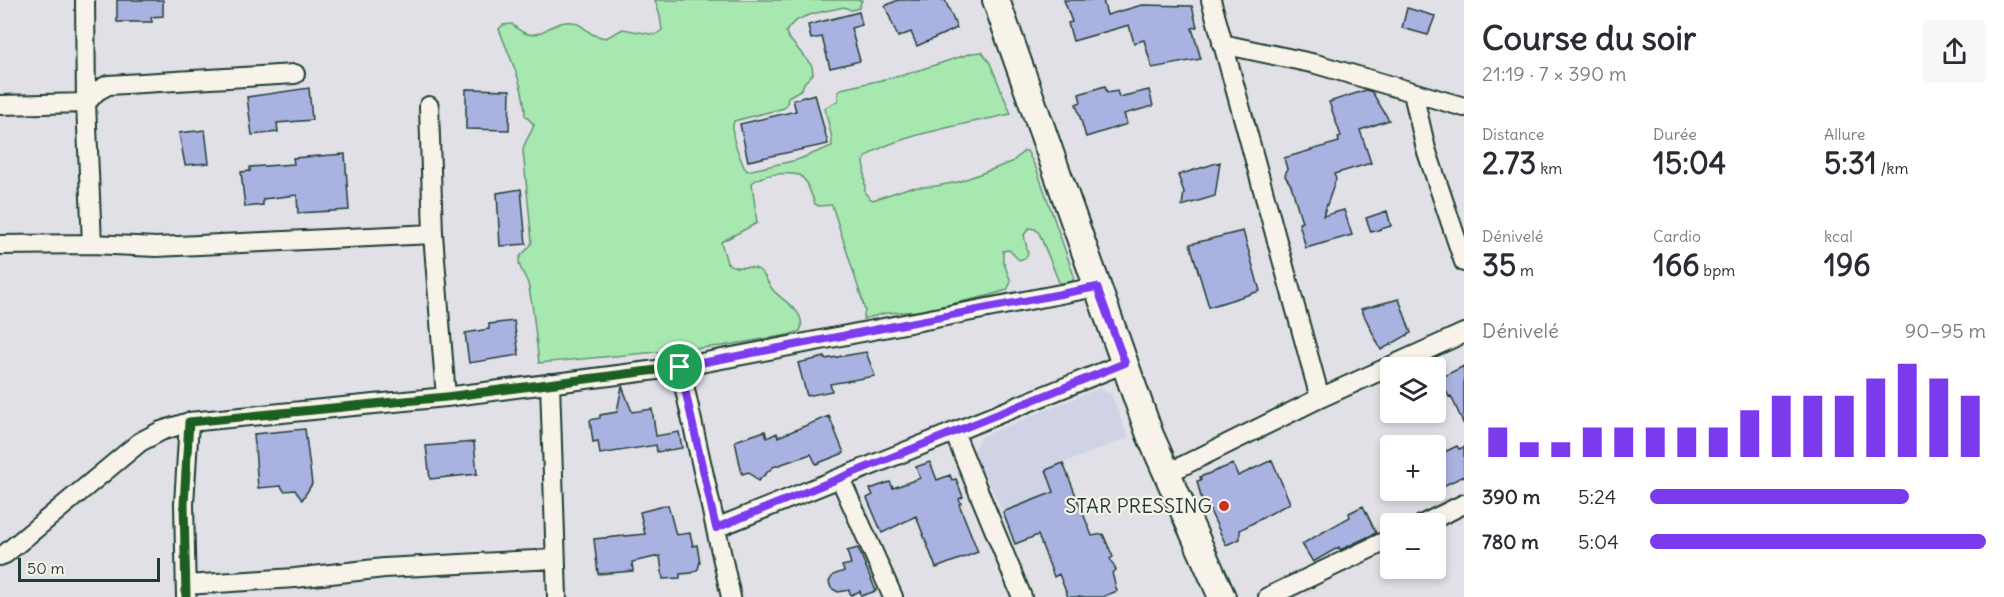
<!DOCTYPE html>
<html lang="fr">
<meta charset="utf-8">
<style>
:root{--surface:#fff;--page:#f7f7f7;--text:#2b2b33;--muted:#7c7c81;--accent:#7c3aed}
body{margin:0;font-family:Delius,sans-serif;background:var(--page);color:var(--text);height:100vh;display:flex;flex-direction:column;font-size:22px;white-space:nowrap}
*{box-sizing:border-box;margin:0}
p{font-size:20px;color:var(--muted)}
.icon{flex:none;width:33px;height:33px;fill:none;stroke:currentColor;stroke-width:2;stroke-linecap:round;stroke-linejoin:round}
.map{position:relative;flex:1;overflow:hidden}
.details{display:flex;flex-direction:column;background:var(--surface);width:540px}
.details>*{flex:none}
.tools{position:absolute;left:1380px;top:357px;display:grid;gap:12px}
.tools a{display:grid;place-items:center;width:66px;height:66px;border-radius:6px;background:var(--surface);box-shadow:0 3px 9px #0003;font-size:30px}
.scale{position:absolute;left:18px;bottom:15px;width:142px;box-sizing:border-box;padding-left:6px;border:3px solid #1f3d34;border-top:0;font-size:16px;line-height:21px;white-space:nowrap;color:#1f3d34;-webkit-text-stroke:4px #f7f3e8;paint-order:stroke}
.pin{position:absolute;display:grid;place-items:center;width:51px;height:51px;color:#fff;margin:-26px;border:3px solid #fff;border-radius:50%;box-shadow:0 2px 6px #0007}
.round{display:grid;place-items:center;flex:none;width:63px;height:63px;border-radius:6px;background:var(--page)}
.overview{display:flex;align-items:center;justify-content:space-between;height:102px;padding:0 18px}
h1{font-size:33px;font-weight:700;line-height:45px}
.metrics{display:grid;grid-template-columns:repeat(3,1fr);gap:9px;height:102px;padding:6px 18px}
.metrics div{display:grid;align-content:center}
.metrics b{font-size:30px;font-weight:700}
.metrics small{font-size:16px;font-weight:400}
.metrics p{font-size:16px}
.chart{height:168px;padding:12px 18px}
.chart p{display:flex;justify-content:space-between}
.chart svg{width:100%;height:108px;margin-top:6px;stroke:var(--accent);stroke-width:6}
ul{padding:0 18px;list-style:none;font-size:20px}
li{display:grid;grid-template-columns:96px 72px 1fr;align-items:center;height:45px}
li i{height:15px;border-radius:8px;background:var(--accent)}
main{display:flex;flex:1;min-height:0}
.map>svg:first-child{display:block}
.built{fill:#d0d2e5}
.green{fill:#a7e8b1;stroke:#639272;stroke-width:1.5}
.building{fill:#aab2e2;stroke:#1f3d34;stroke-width:1.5}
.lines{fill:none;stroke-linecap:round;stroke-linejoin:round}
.street-casing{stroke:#1f3d34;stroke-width:22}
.secondary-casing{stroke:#1f3d34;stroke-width:30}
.street{stroke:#f7f3e8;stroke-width:18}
.secondary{stroke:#f7f3e8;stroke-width:26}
.cycleway-casing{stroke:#f7f3e8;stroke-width:13}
.cycleway{stroke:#1b5e20;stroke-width:9}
.route-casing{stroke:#fff;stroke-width:12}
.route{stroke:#7c3aed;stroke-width:8}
.poi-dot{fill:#c8321e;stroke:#f7f3e8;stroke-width:2}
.labels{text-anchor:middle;stroke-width:4.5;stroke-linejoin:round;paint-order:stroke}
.poi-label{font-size:20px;fill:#1f3d34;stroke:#f7f3e8;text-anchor:end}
</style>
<main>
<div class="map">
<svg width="1464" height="597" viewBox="0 0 1464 597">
<rect width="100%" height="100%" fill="#e0e0e6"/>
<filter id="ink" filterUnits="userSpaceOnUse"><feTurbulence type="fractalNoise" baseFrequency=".0167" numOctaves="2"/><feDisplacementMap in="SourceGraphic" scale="12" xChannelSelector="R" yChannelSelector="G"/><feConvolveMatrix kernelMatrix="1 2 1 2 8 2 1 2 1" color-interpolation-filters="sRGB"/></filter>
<g filter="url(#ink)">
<path class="built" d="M1100,388L1112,396L1128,438L1063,463L1084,516L1015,544L1003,512L973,451L981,437Z"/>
<path class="green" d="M655,0H862L859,8L851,10L844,7L839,8C823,12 793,15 786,32L788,37L812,66L813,74L804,83L802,89L788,97L787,104L784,108L734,121C729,135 739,154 744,167L747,171L797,160L832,146V138L825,109L826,107L838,101V92L841,89L904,75L972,53L982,52L990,63L1011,114C983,120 877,139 864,160L865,193L869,198L873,200L908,188L936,186L958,182L1012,162L1024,151H1027L1037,170L1074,276L1072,282L1064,285L1059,282L1039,233L1035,229L1029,228L1024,235L1028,254L1025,258L1019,260L1009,250L1003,251V261L1011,282L1007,290L987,296L920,311L886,313L863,319L865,311L862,299L832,205L819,206L815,204L807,183L800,175C786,172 763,173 752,183L757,223L721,242L727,263C738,272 750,263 759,270C765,274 768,284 773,290C782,301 808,312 800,331L788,335L722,346L539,363L532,303C530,297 530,291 528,284C526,276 516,265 520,257C524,251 530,249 532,242L523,150C524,142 531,134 534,125L525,115C525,86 509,56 499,29L503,25L512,24C538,50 547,19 572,22C580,23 586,30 592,34C596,36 601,37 606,38L623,29L655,35L662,30L660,16Z"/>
<path class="building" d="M117,0H163V16L151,17L152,22H117Z
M898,0H945L957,28L917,46L911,32L898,37L885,6Z
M1064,0H1103L1107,15L1142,5L1192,6L1197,27L1192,28L1201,59L1152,68L1144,40L1134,43L1129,25L1073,41L1068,23L1072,22Z
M1407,8L1435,16L1428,35L1402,28Z
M859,12L862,25L851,28L860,61L830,68L822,37L811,39L808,25Z
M1105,86L1107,93L1117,91L1119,97L1149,90L1153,106L1124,114L1127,124L1086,137L1076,104L1081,102L1079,94Z
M309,88L312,120L277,123L278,132L252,135L247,97Z
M466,89L510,90L509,130L466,129Z
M1366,90L1372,92L1389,120L1360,130L1371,163L1334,174L1336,179L1323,216L1344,210L1352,235L1306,248L1299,223L1302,222L1291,185L1285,176L1287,169L1284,158L1339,142L1338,137L1341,136L1329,102Z
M815,94L828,144L748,161L740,124L796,111L793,100Z
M205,130L209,163L185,165L179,133Z
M345,154L349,210L298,213L297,195L263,199V205L245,207L241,172L250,171V167L294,164L293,158Z
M1220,162L1215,196L1182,206L1184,192L1178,175Z
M521,189L526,244L500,246L497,193Z
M1387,211L1391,226L1371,232L1366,218Z
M1243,231L1260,291L1209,307L1190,244Z
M1399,299L1411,333L1381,350L1361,309Z
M514,321L519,355L469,363L465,333L489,329V324Z
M866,352L875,376L830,384L832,391L807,396L798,363L825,357V359Z
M1464,366V425L1451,396L1449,397L1440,378Z
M622,386L632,412L652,409L656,436L679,432L682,448L657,452L656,445L600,454L598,441L593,442L590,420L600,418V415L617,412Z
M829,416L844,453L816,464L811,454L773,467L758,481L749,472L742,474L735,441L765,431L767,438L777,433L778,437Z
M305,429L312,484L302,500L295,490L284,491L281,486L258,488L254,434Z
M474,442L477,474L430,479L426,446Z
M1457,446L1459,449L1464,447V476L1443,486L1436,470V456Z
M1272,460L1290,503L1240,530V539L1226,545L1205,500L1202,501L1197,481L1201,480L1200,477L1233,464L1238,476Z
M930,462L937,480L950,475L952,480L956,479L963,497L959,499L961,503L959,504L978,552L936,568L916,516L882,533L867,498L873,495L870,489L890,482L893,488L920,478L916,467Z
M1063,463L1092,536L1103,534L1113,557L1110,559L1116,570L1112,573L1117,591L1102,597H1068L1059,574L1054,577L1038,535L1015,544L1003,512L1054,492L1046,470Z
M668,505L676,535L690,533L693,546L697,545L700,562L698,569L692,573L680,574V578L663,579L660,556L632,562L633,571L598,574L594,539L645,534L640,512Z
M1363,506L1376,533L1340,550L1339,547L1313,562L1302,544L1350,517L1349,513Z
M858,548L876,591L861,596L860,591L851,595L849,590L838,592L831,588L829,582L833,575L844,571L842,566L851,564L847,551Z"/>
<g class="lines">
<g class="street-casing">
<path id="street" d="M85,0L86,103L92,244
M1211,0L1320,398
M1222,44L1316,64L1464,107
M1413,93L1426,149L1464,262
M0,105L86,103L97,91L108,85L295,74
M429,106L433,234L446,397
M0,245L92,244L156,247L433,234
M680,367L731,597
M550,383L557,597
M954,432L1022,597
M1166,474L1320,398L1464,333
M840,478L893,597
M1423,524L1464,504
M716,528L1125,363
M0,556L5,554L140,442L161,431L189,422
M186,585L295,578L384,568L555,559
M186,597L184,504L189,422L446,397L680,367L1097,287
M1268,597L1390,539"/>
</g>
<g class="secondary-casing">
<path id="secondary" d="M996,0L1150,435L1222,597"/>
</g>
<use href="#street" class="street"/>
<use href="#secondary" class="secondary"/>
<g class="cycleway-casing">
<path id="cycleway" d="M716,528L1125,363
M186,597L184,504L189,422L446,397L680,367L1097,287"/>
</g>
<use href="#cycleway" class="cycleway"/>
</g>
</g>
<g class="lines" filter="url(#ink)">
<g class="route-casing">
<path id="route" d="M1097,287L1125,363L716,528L680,367Z"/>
</g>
<use href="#route" class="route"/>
</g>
<circle class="poi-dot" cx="1224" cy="506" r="6"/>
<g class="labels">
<g class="poi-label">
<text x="1212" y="513">STAR PRESSING</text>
</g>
</g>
</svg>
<div class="tools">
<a><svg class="icon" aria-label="layers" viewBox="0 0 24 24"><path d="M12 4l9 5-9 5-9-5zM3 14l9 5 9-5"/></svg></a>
<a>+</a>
<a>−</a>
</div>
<div class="scale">50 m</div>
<div class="pin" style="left:680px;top:367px;background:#1e9e55"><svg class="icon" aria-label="arrive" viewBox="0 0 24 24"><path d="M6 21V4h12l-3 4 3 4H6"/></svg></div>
</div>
<section class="details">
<div class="overview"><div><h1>Course du soir</h1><p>21:19 · 7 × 390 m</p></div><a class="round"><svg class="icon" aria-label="share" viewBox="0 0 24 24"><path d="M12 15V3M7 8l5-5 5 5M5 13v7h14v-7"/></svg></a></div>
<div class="metrics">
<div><p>Distance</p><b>2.73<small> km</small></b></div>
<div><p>Durée</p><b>15:04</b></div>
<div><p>Allure</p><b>5:31<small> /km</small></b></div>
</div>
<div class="metrics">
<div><p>Dénivelé</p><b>35<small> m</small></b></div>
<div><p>Cardio</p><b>166<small> bpm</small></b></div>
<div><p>kcal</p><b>196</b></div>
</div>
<div class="chart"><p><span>Dénivelé</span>90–95 m</p>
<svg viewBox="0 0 160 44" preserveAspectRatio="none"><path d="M5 44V32M15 44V38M25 44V38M35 44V32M45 44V32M55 44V32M65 44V32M75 44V32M85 44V25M95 44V19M105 44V19M115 44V19M125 44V12M135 44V6M145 44V12M155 44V19"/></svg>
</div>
<ul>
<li><b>390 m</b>5:24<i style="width:77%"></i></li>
<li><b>780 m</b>5:04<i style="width:100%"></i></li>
</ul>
</section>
</main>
